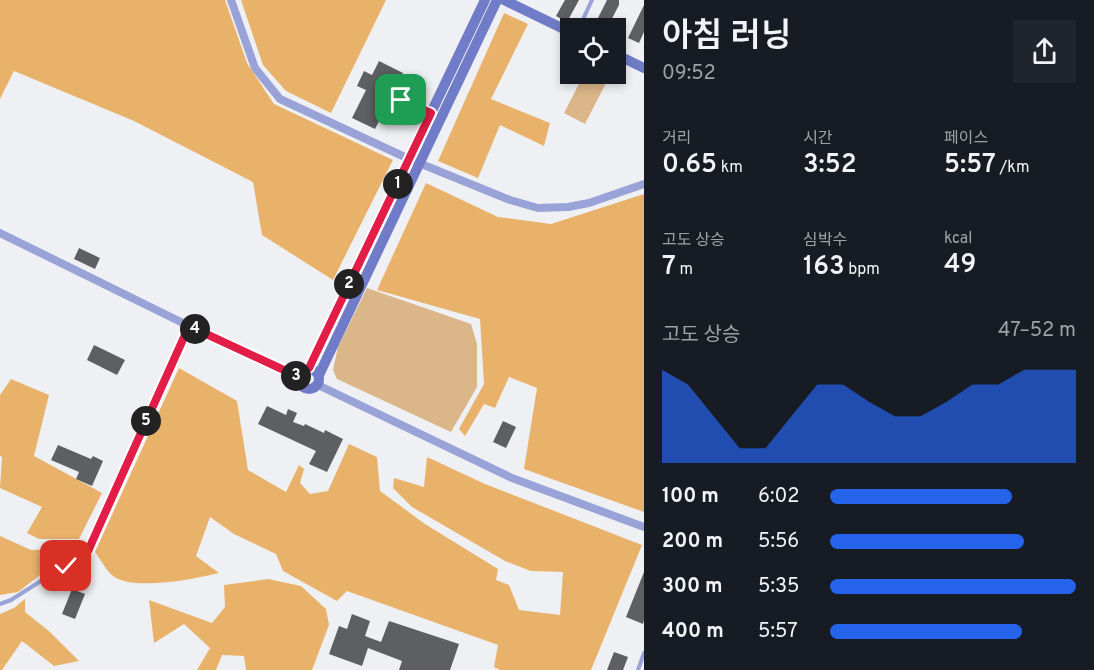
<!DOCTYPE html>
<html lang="ko">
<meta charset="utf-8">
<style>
:root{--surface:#171b24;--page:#20242c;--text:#f1f3f6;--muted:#9ea1a6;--accent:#2563eb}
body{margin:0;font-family:Overpass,"Noto Sans KR",sans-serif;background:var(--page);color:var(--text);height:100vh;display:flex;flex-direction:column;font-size:22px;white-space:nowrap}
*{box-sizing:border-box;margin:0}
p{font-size:20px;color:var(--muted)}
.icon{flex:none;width:33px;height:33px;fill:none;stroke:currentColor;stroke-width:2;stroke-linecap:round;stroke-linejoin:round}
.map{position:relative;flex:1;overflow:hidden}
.side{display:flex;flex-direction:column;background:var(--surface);width:450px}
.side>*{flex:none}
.buttons{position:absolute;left:560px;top:18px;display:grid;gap:12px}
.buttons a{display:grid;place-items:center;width:66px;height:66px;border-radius:0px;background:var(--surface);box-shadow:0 3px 9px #0003;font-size:30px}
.pin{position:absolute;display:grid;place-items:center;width:51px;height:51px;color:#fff;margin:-26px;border-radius:12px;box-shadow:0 3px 9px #0006}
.km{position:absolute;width:30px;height:30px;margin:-15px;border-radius:50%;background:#222;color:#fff;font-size:16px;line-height:30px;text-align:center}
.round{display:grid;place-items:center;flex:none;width:63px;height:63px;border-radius:0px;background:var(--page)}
.overview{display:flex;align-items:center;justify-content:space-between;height:102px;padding:0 18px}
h1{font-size:33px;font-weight:600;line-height:45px}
.figures{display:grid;grid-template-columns:repeat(3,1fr);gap:9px;height:102px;padding:6px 18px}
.figures div{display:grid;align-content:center}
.figures b{font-size:26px;font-weight:600}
.figures small{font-size:16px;font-weight:400}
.figures p{font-size:16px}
.chart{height:168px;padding:12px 18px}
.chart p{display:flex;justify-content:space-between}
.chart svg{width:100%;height:108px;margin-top:6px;fill:var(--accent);opacity:.7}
ul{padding:0 18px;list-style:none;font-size:20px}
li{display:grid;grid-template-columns:96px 72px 1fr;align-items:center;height:45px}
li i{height:15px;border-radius:8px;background:var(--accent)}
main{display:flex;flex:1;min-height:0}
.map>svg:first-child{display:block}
.green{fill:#dab689}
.forest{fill:#e9b26b}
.building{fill:#5e5f62}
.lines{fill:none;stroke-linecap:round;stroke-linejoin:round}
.lane{stroke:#99a3d7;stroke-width:4}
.street{stroke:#99a3d7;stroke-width:8}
.secondary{stroke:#717cc8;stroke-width:10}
.route-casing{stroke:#fff;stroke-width:12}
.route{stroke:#e11d48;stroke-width:8}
</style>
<main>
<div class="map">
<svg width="644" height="670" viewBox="0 0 644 670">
<rect width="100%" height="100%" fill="#eff0f4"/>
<path class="green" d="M584,74L606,83L585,124L564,113Z
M367,288L471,324L477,344V387L451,432L337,379L333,370L338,347Z"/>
<path class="forest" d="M0,0H225L247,63L274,104L393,160L333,280L262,235L253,182L134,121L14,71L0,99Z
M241,0H386L331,113L286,91L263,65Z
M504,13L528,24L491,99L550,123L544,146L500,125L478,178L438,161Z
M426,183L498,217L551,224L644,194V512L524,469L537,388L509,377L495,408L484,404L465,436L459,429L484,384L480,319L377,290Z
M179,368L237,401L248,470L286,492L299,465L304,469L300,483L310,494L328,491L349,444L377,457L380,491L425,524L498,569L496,580L509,585L519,610L560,615L563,572L531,571L505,561L412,507L393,488L394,478L424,487L427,457L485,484L642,545L591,670H500L494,667L498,645L347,591L337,601L283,571L276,554L234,534L210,517L196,556L219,573C194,579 139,590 116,578C108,574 101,560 95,552Z
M11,379L49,395L34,456L102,493L79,539H39L27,533L42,507L0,488L2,457L0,456V395Z
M0,536L31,550L57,549L69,553L18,592L0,595Z
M268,579L301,586L326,609L329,625L312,670H246L244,656L222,655L216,670H197L210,648L184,624L154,643L149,600L212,623L225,607L224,585Z
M25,599V612L50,632L79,661L54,666L22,641L2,670H0V614L14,608Z"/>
<path class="building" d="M565,0H579L567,22L556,16Z
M607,0H619V5L607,28H599L594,26Z
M644,5V32L639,43L628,38Z
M379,61L403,73L375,129L352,118L366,90L357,86L364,71L372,75Z
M79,248L100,258L95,269L74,259Z
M94,345L125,360L117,375L87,360Z
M267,406L286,415L288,409L297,413L293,422L304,426L305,424L324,433L325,430L343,439L327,472L309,464L316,451L258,424Z
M503,421L516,427L506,448L493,442Z
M58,445L91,459L93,456L103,461L92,486L76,479L79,472L51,460Z
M644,572V620L643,624L626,617Z
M72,589L85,594L75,619L62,614Z
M352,614L370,621L365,636L381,642L389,621L459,644L450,670H399L402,661L368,648L362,666L329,654L339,626L347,629Z
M614,652L628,657L623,670H607Z"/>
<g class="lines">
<path class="lane" d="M579,28L592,0
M401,100L431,113
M0,604L11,600L88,551L189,327
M638,670L644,653"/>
<path class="street" d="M231,0L255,68L280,99L409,159L510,200L538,208L568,207L589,203L644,184
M0,233L189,326L299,377
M318,385L512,478L644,527"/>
<path class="secondary" d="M504,0L570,32
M615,54L644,68
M309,368L485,0
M299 379a10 10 0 1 1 20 0a10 10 0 1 1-20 0Z
M319,375L497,0"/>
</g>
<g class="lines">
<g class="route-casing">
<path id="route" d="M66,566L88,551L189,326L299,377L303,371L309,368L431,113L401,100"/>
</g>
<use href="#route" class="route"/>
</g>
</svg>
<div class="buttons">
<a><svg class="icon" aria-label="locate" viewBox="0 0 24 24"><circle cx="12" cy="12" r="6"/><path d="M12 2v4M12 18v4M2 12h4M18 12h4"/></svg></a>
</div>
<div class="pin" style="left:401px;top:100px;background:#1e9e55"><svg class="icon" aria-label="arrive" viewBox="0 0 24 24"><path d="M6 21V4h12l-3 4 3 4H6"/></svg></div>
<div class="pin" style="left:66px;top:566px;background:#d93025"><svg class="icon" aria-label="check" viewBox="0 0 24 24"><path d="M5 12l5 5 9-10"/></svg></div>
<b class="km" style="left:398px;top:184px">1</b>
<b class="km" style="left:349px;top:284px">2</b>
<b class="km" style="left:296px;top:376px">3</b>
<b class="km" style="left:195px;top:329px">4</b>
<b class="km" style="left:146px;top:421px">5</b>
</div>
<section class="side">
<div class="overview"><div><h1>아침 러닝</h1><p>09:52</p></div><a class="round"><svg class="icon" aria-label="share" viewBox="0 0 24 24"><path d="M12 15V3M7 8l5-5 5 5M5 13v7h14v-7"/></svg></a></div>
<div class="figures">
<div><p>거리</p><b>0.65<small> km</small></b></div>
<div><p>시간</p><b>3:52</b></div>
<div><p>페이스</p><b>5:57<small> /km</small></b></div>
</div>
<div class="figures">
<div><p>고도 상승</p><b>7<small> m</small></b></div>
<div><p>심박수</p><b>163<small> bpm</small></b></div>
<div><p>kcal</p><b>49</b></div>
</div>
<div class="chart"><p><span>고도 상승</span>47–52 m</p>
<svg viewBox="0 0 160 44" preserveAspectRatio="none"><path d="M0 44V6L10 12L20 25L30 38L40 38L50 25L60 12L70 12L80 19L90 25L100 25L110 19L120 12L130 12L140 6L150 6L160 6V44z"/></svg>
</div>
<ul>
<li><b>100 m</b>6:02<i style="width:74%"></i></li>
<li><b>200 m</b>5:56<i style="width:79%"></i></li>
<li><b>300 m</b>5:35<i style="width:100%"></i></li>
<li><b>400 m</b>5:57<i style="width:78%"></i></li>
</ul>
</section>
</main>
